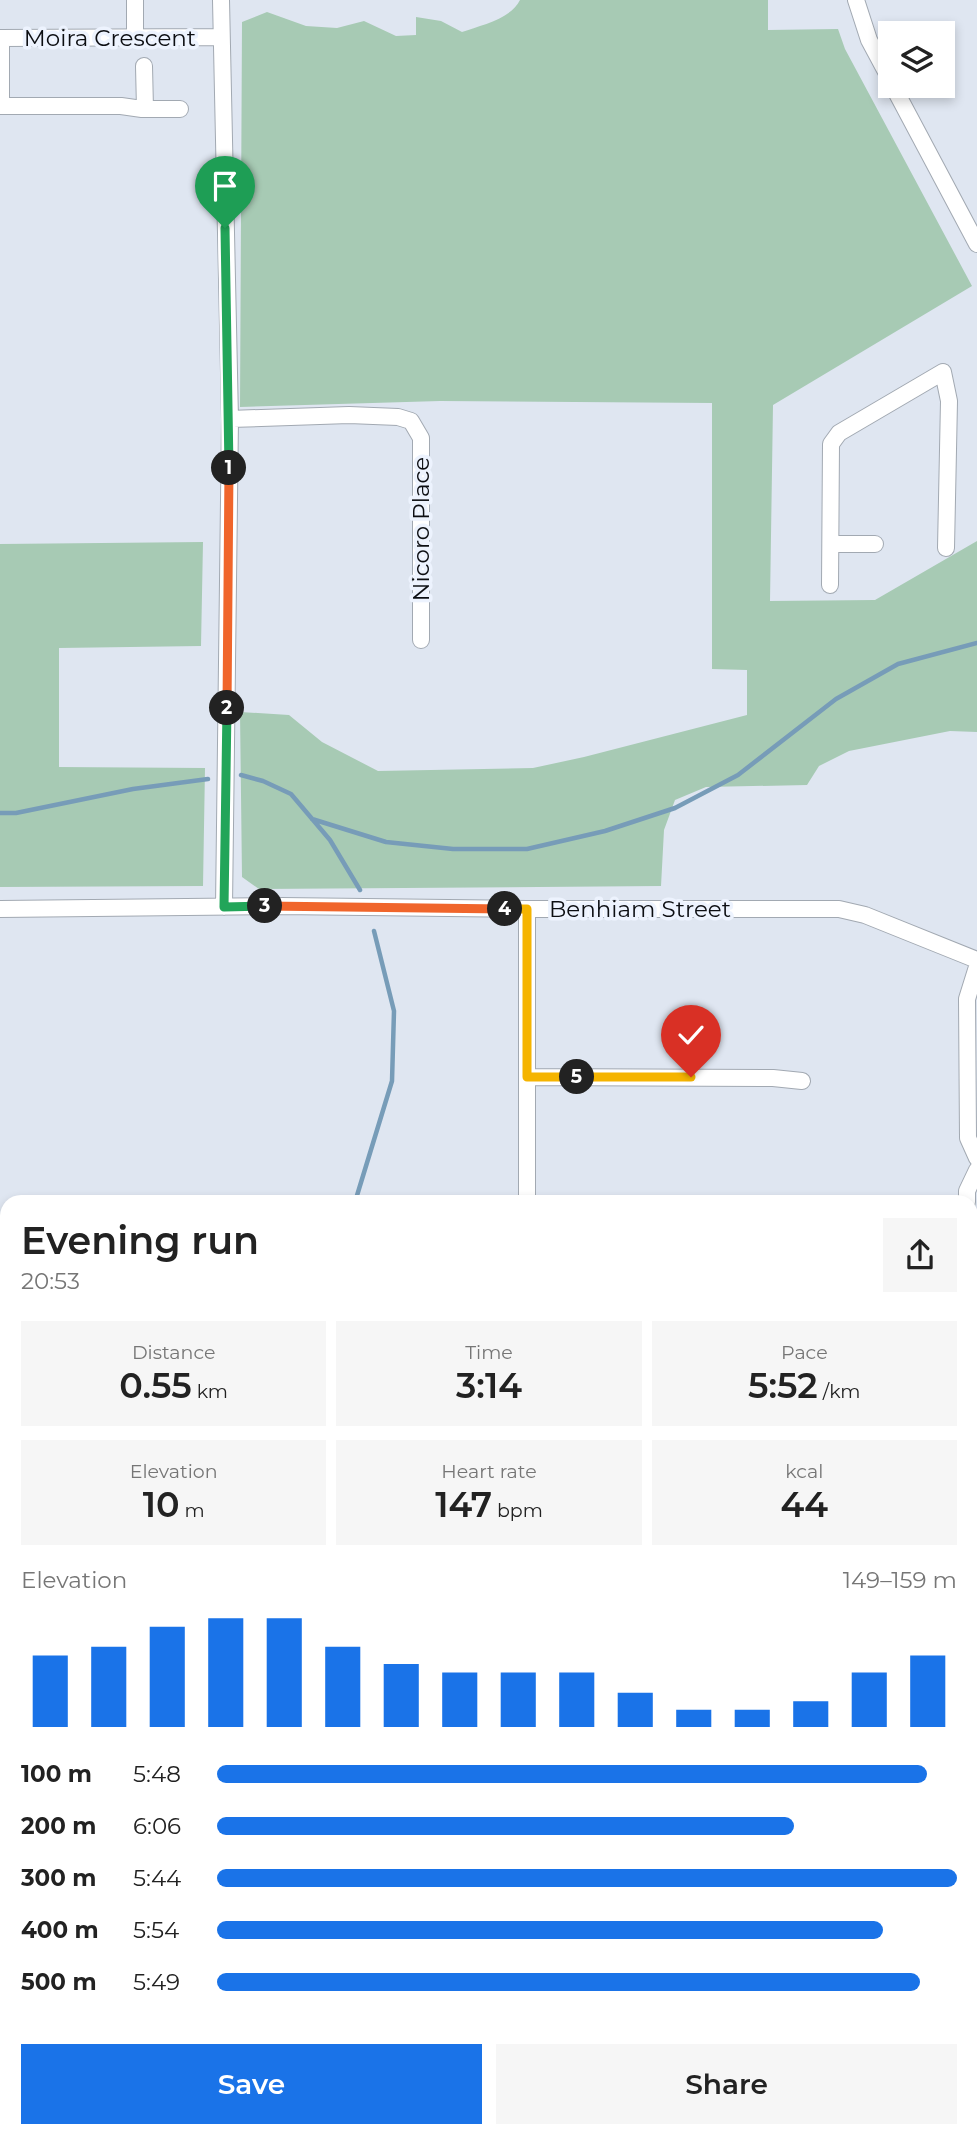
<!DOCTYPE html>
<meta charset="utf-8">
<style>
:root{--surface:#fff;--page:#f6f6f6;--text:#222;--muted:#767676;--accent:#1a73e8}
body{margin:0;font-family:Montserrat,sans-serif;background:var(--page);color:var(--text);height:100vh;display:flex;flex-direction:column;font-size:26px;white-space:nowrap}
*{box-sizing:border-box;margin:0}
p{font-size:23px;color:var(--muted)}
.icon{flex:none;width:38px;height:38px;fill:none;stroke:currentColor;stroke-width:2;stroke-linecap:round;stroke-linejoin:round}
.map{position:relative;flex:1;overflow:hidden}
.drawer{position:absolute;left:0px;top:1195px;width:978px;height:943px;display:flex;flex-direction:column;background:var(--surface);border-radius:21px 21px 0 0;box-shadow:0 4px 10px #0003}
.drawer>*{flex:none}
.buttons{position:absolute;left:878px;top:21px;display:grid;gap:14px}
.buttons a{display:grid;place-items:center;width:77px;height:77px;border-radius:0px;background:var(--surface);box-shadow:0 4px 10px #0003;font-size:35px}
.pin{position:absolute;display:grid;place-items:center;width:60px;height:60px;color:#fff;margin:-72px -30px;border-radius:50% 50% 50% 0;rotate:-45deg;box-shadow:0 0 7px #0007}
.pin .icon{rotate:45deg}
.km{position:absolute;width:35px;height:35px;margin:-18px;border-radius:50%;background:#222;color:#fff;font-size:19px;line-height:35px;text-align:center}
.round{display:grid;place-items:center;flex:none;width:74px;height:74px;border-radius:0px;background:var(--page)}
.head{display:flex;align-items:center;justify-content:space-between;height:119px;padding:0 21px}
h1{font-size:38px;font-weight:600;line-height:52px}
.metrics{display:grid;grid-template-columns:repeat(3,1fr);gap:10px;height:119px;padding:7px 21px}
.metrics div{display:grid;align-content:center;border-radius:0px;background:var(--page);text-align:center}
.metrics b{font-size:35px;font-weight:600}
.metrics small{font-size:19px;font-weight:400}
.metrics p{font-size:19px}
.chart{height:196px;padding:14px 21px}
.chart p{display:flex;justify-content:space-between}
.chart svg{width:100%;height:126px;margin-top:7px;stroke:var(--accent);stroke-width:6}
.button{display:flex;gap:14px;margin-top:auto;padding:14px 21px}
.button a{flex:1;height:80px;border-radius:0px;background:var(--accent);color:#fff;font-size:28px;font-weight:600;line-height:80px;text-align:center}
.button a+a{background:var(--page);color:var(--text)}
ul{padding:0 21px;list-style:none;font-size:23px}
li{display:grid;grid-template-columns:112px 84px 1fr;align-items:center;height:52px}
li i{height:18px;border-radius:9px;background:var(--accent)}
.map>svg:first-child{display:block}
.green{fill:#a7cab4}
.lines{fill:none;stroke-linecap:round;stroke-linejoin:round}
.stream{stroke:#779cb8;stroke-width:4.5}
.street-casing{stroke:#a2a9b2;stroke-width:18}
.path{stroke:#757a81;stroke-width:2.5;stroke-dasharray:2 5;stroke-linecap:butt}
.street{stroke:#fff;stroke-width:16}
.split-1-casing{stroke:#fff;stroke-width:14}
.split-2-casing{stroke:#fff;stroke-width:14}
.split-3-casing{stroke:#fff;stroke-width:14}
.split-4-casing{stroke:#fff;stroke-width:14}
.split-5-casing{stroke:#fff;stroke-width:14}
.split-6-casing{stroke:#fff;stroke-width:14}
.split-1{stroke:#22a559;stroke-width:9}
.split-2{stroke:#f0652b;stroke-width:9}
.split-3{stroke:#22a559;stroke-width:9}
.split-4{stroke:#f0652b;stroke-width:9}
.split-5{stroke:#f5b400;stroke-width:9}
.split-6{stroke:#f5b400;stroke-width:9}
.labels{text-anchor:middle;stroke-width:7;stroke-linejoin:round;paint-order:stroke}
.street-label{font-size:23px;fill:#0c0e12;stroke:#edf3fe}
</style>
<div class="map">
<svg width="977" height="2138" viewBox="0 0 977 2138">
<rect width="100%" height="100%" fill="#dfe6f1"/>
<path class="green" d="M520,0H768V30L838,29L845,49L972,286L773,405L770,601L875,600L977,541V732L950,731L849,751L819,766L807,785L706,787L675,800L664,830L661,886L259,889L242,877L240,712L289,715L322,742L378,771L533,768L584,757L747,715V670L712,669V403L440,401L240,407L242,22L267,12L306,26L337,28L364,21L396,36L416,35V17L441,21L462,32C481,25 511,19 520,0Z
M203,542L201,646L59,648V767L205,768L203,886L0,887V544Z
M0,1423H7V1604H0Z"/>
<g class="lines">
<path class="stream" d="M241,775L263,781L291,794L330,840L360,890
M0,813H16L133,789L208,779
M312,819L386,842L453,849H527L605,831L675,808L738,775L836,699L898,664L977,643
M355,1202L392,1081L394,1011L374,931"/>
<g class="street-casing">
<path id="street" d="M135,0V37
M221,0L230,419L224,907
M856,0L869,40L891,81
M0,38L220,37
M1,38V106H121L142,109H180
M144,66L145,109
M893,86L977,244
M230,419L349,415L398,417L411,421L421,438V640
M831,544H875
M830,585L831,444L839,433L943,372L949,401L946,548
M0,909L281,906L527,909H839L865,915L977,960
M527,909V1202
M977,967L967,999L968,1138L977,1158
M527,1077L773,1078L802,1081
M967,1202V1191L977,1170
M0,1256H7
M971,1359L977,1362
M971,1557L977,1560
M0,1623H7
M971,1796H977
M0,1857H7
M278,2132L279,2138
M385,2132L386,2138
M407,2132L408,2138
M525,2132L526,2138
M799,2132L808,2138
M59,2138V2132
M905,2138L910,2137"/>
</g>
<path class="path" d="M0,1875H7
M425,2132L426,2138"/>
<use href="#street" class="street"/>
</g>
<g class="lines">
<g class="split-1-casing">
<path id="split-1" d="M225,228L229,468"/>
</g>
<g class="split-2-casing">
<path id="split-2" d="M227,708L229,468"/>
</g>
<g class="split-3-casing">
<path id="split-3" d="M227,708L224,907L265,906"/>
</g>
<g class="split-4-casing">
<path id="split-4" d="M265,906L505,909"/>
</g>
<g class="split-5-casing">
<path id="split-5" d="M505,909H527V1077H577"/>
</g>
<g class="split-6-casing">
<path id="split-6" d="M577,1077H691"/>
</g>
<use href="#split-1" class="split-1"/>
<use href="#split-2" class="split-2"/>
<use href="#split-3" class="split-3"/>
<use href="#split-4" class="split-4"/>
<use href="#split-5" class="split-5"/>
<use href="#split-6" class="split-6"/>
</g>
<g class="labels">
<g class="street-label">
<text x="110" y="46">Moira Crescent</text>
<text transform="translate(421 529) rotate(-90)" y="8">Nicoro Place</text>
<text x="640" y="917">Benhiam Street</text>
</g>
</g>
</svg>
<div class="buttons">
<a><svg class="icon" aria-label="layers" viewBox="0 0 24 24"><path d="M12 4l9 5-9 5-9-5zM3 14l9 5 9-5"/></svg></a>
</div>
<div class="pin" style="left:225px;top:228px;background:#1e9e55"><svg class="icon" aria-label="arrive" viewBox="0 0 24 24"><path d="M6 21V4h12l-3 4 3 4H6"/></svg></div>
<div class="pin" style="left:691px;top:1077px;background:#d93025"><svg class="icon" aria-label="check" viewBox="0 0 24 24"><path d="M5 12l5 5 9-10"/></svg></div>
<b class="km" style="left:229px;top:468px">1</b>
<b class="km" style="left:227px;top:708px">2</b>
<b class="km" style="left:265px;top:906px">3</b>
<b class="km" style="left:505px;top:909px">4</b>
<b class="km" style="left:577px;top:1077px">5</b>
<section class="drawer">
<div class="head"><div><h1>Evening run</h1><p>20:53</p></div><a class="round"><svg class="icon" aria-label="share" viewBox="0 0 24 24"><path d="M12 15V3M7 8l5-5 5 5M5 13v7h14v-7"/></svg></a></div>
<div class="metrics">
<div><p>Distance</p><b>0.55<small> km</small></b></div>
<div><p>Time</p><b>3:14</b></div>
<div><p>Pace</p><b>5:52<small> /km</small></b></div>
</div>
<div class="metrics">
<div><p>Elevation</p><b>10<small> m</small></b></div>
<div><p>Heart rate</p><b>147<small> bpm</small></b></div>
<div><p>kcal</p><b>44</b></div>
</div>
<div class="chart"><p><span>Elevation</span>149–159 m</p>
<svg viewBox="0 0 160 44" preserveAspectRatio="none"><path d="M5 44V19M15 44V16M25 44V9M35 44V6M45 44V6M55 44V16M65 44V22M75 44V25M85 44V25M95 44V25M105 44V32M115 44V38M125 44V38M135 44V35M145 44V25M155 44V19"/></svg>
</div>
<ul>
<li><b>100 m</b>5:48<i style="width:96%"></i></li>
<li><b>200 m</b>6:06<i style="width:78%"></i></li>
<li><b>300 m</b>5:44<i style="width:100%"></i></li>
<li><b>400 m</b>5:54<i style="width:90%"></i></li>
<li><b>500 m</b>5:49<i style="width:95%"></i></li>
</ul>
<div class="button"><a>Save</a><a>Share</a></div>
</section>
</div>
